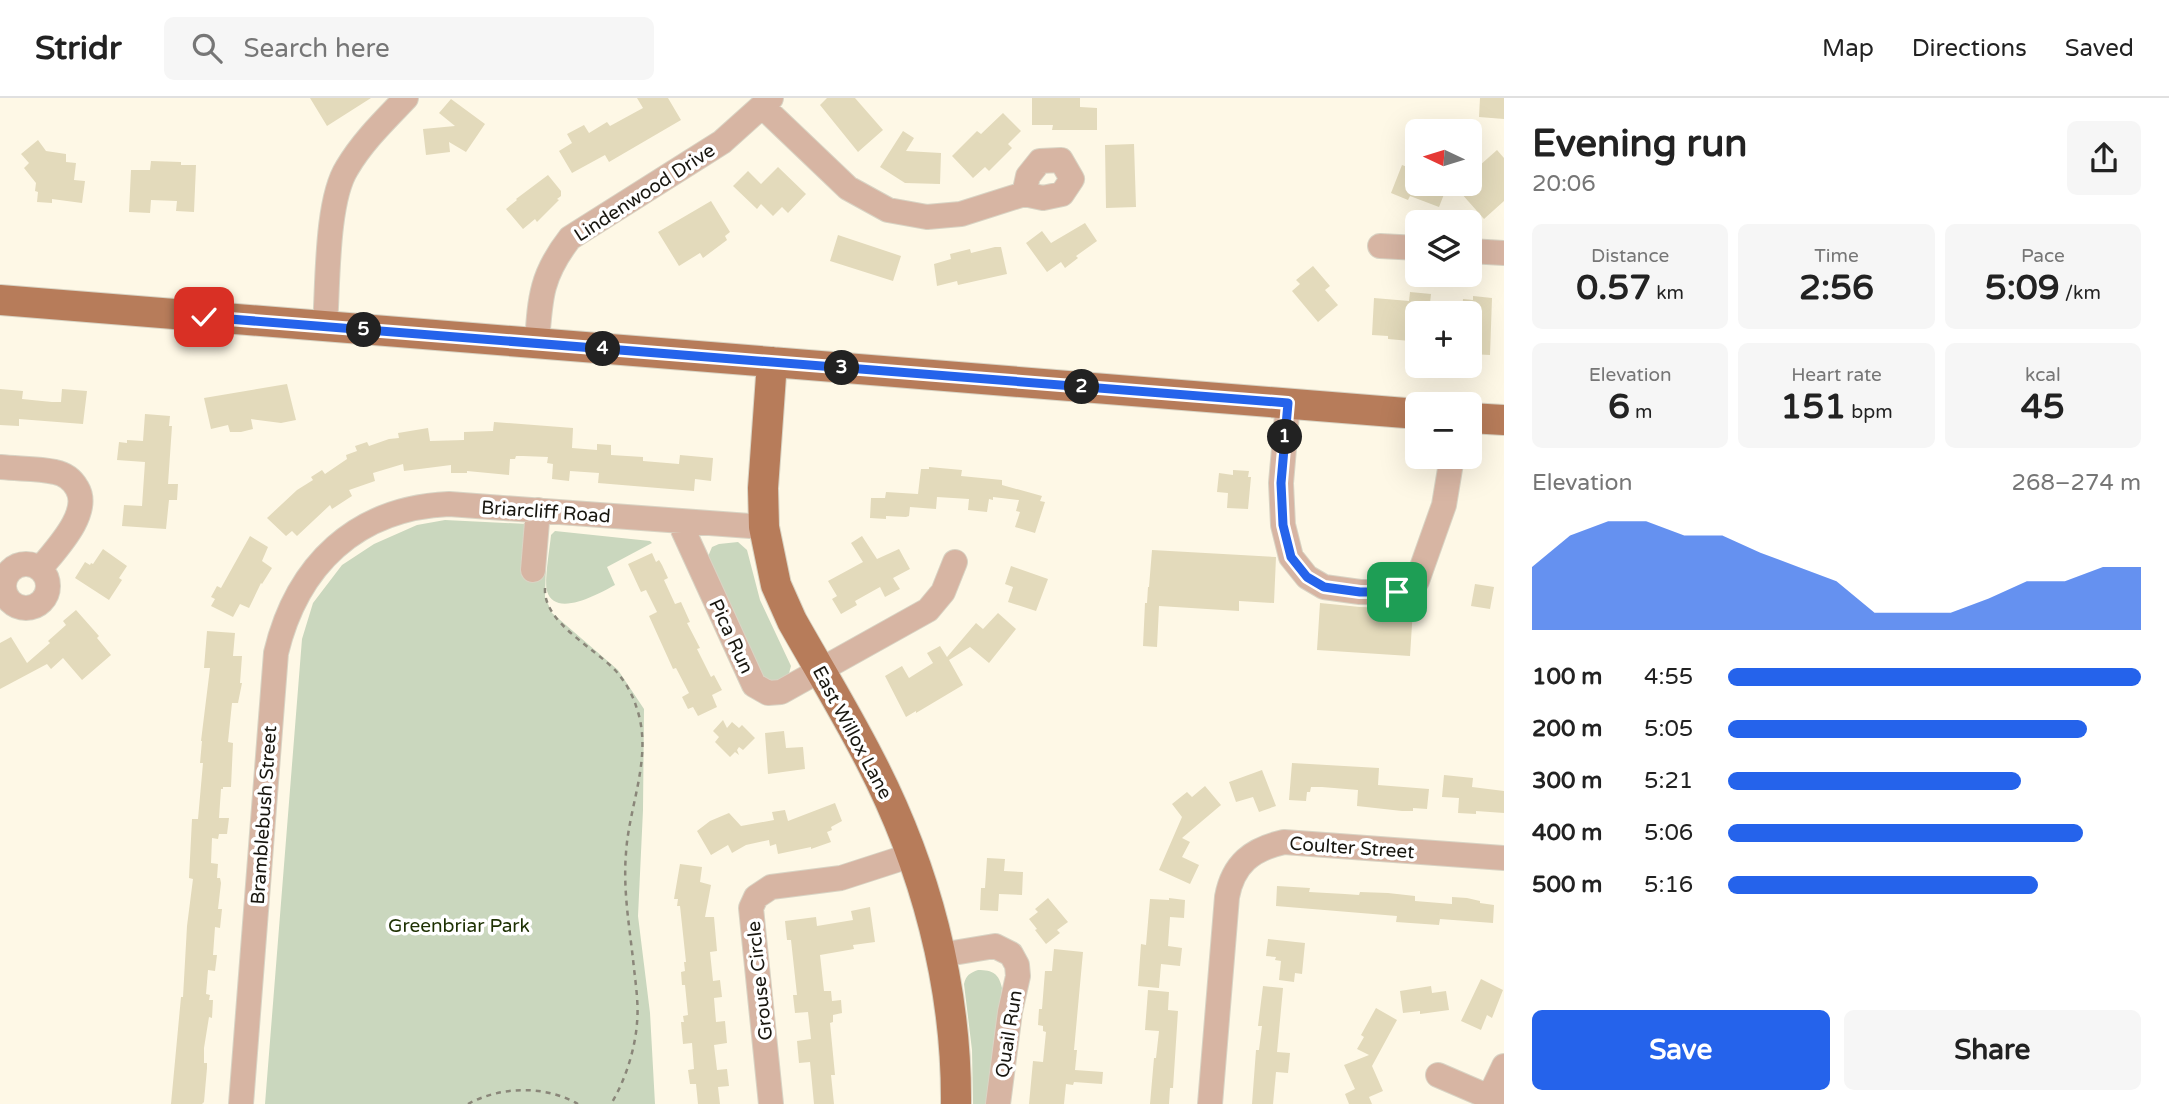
<!DOCTYPE html>
<meta charset="utf-8">
<style>
:root{--surface:#fff;--page:#f6f6f6;--text:#222;--muted:#767676;--line:#e0e0e0;--accent:#2563eb}
body{margin:0;font-family:"Varela Round",sans-serif;background:var(--page);color:var(--text);height:100vh;display:flex;flex-direction:column;font-size:26px;white-space:nowrap}
*{box-sizing:border-box;margin:0}
p{font-size:23px;color:var(--muted)}
.icon{flex:none;width:38px;height:38px;fill:none;stroke:currentColor;stroke-width:2;stroke-linecap:round;stroke-linejoin:round}
.map{position:relative;flex:1;overflow:hidden}
.details{display:flex;flex-direction:column;background:var(--surface);width:665px}
.details>*{flex:none}
.needle{width:46px;rotate:274deg}
.tools{position:absolute;left:1405px;top:21px;display:grid;gap:14px}
.tools a{display:grid;place-items:center;width:77px;height:77px;border-radius:10px;background:var(--surface);box-shadow:0 7px 28px #0002;font-size:35px}
.pin{position:absolute;display:grid;place-items:center;width:60px;height:60px;color:#fff;margin:-30px;border-radius:14px;box-shadow:0 4px 10px #0006}
.km{position:absolute;width:35px;height:35px;margin:-18px;border-radius:50%;background:#222;color:#fff;font-size:19px;line-height:35px;text-align:center}
.round{display:grid;place-items:center;flex:none;width:74px;height:74px;border-radius:10px;background:var(--page)}
.summary{display:flex;align-items:center;justify-content:space-between;height:119px;padding:0 28px}
h1{font-size:38px;font-weight:700;line-height:52px}
.metrics{display:grid;grid-template-columns:repeat(3,1fr);gap:10px;height:119px;padding:7px 28px}
.metrics div{display:grid;align-content:center;border-radius:10px;background:var(--page);text-align:center}
.metrics b{font-size:35px;font-weight:700}
.metrics small{font-size:19px;font-weight:400}
.metrics p{font-size:19px}
.chart{height:196px;padding:14px 28px}
.chart p{display:flex;justify-content:space-between}
.chart svg{width:100%;height:126px;margin-top:7px;fill:var(--accent);opacity:.7}
.button{display:flex;gap:14px;margin-top:auto;padding:14px 28px}
.button a{flex:1;height:80px;border-radius:10px;background:var(--accent);color:#fff;font-size:28px;font-weight:700;line-height:80px;text-align:center}
.button a+a{background:var(--page);color:var(--text)}
ul{padding:0 28px;list-style:none;font-size:23px}
li{display:grid;grid-template-columns:112px 84px 1fr;align-items:center;height:52px}
li i{height:18px;border-radius:9px;background:var(--accent)}
header{display:flex;align-items:center;gap:42px;box-sizing:border-box;height:98px;padding:0 35px;background:var(--surface);border-bottom:2px solid var(--line)}
header strong{font-size:33px}
nav{display:flex;gap:38px;margin-inline-start:auto;font-size:24px}
.search{width:490px;height:63px;background:var(--page);display:flex;align-items:center;gap:18px;box-sizing:border-box;padding:0 24px;border-radius:10px;color:var(--muted);font-size:26px}
main{display:flex;flex:1;min-height:0}
.map>svg:first-child{display:block}
.green{fill:#cad7be}
.building{fill:#e3dabb}
.lines{fill:none;stroke-linecap:round;stroke-linejoin:round}
.minor-casing{stroke:#d9d4c4;stroke-width:26}
.major-casing{stroke:#d9d4c4;stroke-width:32}
.path{stroke:#8a8679;stroke-width:2.5;stroke-dasharray:5 5;stroke-linecap:butt}
.minor{stroke:#d7b5a3;stroke-width:24}
.major{stroke:#b77c5a;stroke-width:30}
.route-casing{stroke:#fff;stroke-width:14}
.route{stroke:#2563eb;stroke-width:9}
.labels{text-anchor:middle;stroke-width:7;stroke-linejoin:round;paint-order:stroke}
.street-label{font-size:19px;fill:#18160f;stroke:#fff}
.park-label{font-size:19px;fill:#1e3103;stroke:#fff}
</style>
<header>
<strong>Stridr</strong>
<div class="search"><svg class="icon" aria-label="search" viewBox="0 0 24 24"><circle cx="10" cy="10" r="6"/><path d="M15 15l6 6"/></svg>Search here</div>
<nav><a>Map</a><a>Directions</a><a>Saved</a></nav>
</header>
<main>
<div class="map">
<svg width="1504" height="1006" viewBox="0 0 1504 1006">
<rect width="100%" height="100%" fill="#fef8e6"/>
<path class="green" d="M445,422L547,427L545,499L552,515L618,572L644,611L643,712L638,818L650,915L655,1006H265L302,541L313,505L342,467L374,446L417,427Z
M555,433L650,443L652,445L607,469L615,487C600,495 555,521 547,493C544,483 550,449 551,437Z
M738,444L747,452L760,502L791,568L788,579L773,586L764,583L707,461L712,449L719,446Z
M978,872C993,872 999,876 1002,890L987,1006H973L972,952L964,886C966,877 970,875 978,872Z"/>
<path class="building" d="M310,0H371L327,28Z
M637,0H668L681,22L609,64L605,57L572,75L559,53L572,45L567,36L584,27L589,35L607,24L610,28L643,10Z
M827,0H855L883,32L858,54L820,7Z
M1032,0H1080V9L1097,10V32H1052L1053,27H1032Z
M1480,0H1504V21L1479,19Z
M451,1L485,26L466,54L449,44L450,54L426,57L423,31L455,28L439,15Z
M1003,15L1021,33L1008,46L1012,50L989,73L985,69L973,80L952,58L977,33L981,36Z
M903,33L914,40L906,53L941,55L940,86L905,85L880,69Z
M38,42L46,53L66,56V64L76,65L74,82L85,83L82,105L52,101V105L37,104L38,94L35,93L36,85L24,70L29,65L21,56Z
M1134,46L1136,109L1106,110L1105,47Z
M1497,52L1504,60V103L1484,121L1453,86H1470V76Z
M151,63L181,64V67H196L194,114L176,113L177,103L151,102L150,115L129,114L131,72H150Z
M1402,67L1418,73V86H1448L1439,109L1410,98L1408,102L1391,95Z
M778,69L806,96L788,115L782,109L773,118L761,106L757,111L733,88L748,73L761,86Z
M548,77L561,93V98L557,101L559,102L537,124L535,121L523,131L506,111L517,102L516,101Z
M711,103L730,134L725,138L727,142L703,160L700,155L679,168L658,134Z
M1085,125L1097,143L1076,158L1078,160L1065,170L1061,164L1047,174L1026,145L1042,133L1051,145Z
M838,137L901,158L893,183L830,163Z
M995,149H1001L1007,176L958,187L957,183L937,188L934,166L951,161L950,156L970,151L971,155Z
M1313,168L1330,188L1325,192L1338,207L1318,224L1292,193L1300,186L1296,182Z
M1410,194L1431,196L1430,205L1442,206V215H1418V240H1410V243L1388,241V238L1372,237L1374,200L1409,203Z
M1473,198L1492,200L1490,257L1470,256V215H1462L1463,201L1473,202Z
M287,286L296,322L281,325L251,321L253,331L241,334H230L228,327L211,331L204,300Z
M0,291L23,293L22,301L52,304H61L62,291L87,293L83,326L19,321V328L0,327Z
M145,316L170,318L169,328H172L168,386H178L177,402H169L166,431L122,428L124,407L142,408L145,364L117,362L119,344L127,345V342L143,343Z
M494,324L573,330L572,350L597,352V346L611,347V357L643,359V363L679,366L680,357L713,360L711,383L695,381L694,393L598,385L599,375L570,373L569,383L552,381L553,366L547,365L548,359L523,358H516L515,361H510L509,377L467,373V375H451V367L404,373L403,366L373,375L375,383L349,392L352,398L332,411L330,407L297,438L292,433L286,438L267,420L297,392L313,382L311,379L322,372L325,376L347,361L346,357L357,353L355,348L367,344L369,348L389,341L399,340L398,335L428,330L430,343L464,342V334L493,333Z
M929,369L962,372L961,378L1002,382V387L1042,398L1040,403L1045,404L1035,435L1015,429L1020,414L1016,413L1019,402L993,399V402L989,401L987,414L968,412L969,401L937,399L936,411L910,409L909,418L906,419L886,418V421L870,420L871,400H885L886,394L918,396L921,371H929Z
M1233,372L1249,373L1248,379H1251L1248,411L1227,410L1228,395L1217,394L1219,375L1233,377Z
M250,438L268,449L262,463L272,470L262,486L261,485L249,510L240,506L233,519L211,508L215,501L211,499L217,488L221,490Z
M862,438L877,461L899,451L910,471L893,480L900,491L885,499L880,489L855,503L857,507L841,516L832,501L837,498L828,483L863,464L851,445Z
M103,451L127,468L119,480L122,482L109,502L75,480L85,464L90,467L91,465L93,466Z
M1152,452L1276,459L1274,505L1239,503V513L1159,508L1157,549L1143,548L1145,505H1147L1148,489H1149Z
M652,455L656,464L659,462L662,467L668,480L664,482L675,506L681,504L690,524L687,525L700,550L697,551L711,579L714,577L722,592L712,597L717,609L698,618L693,609L688,611L682,599L689,595L676,570L673,571L649,518L657,514L646,492L641,494L628,466Z
M1011,468L1048,481L1036,513L1008,504L1013,489L1005,486Z
M1475,486L1494,489L1490,511L1471,508Z
M1320,505L1360,509L1413,511L1410,558L1317,552Z
M76,512L99,538L97,540L111,557L82,582L63,560L51,571L47,566L0,591V545L11,539L27,565L50,545L48,543L66,527L63,523Z
M998,515L1016,531L989,565L970,549L949,562L963,587L916,615V613L906,619L885,578L902,568L909,580L933,565L927,555L940,548L947,559L976,525L983,531Z
M207,533L235,535L233,558H242L240,585H242L238,605H232L228,644L233,645L231,689H223V691H221L219,720H229L227,736H219L218,741L212,740L211,765L218,766L217,780H220L221,785L218,811H222L220,830L215,829L213,857H217L215,873L208,872L206,896L210,897L209,902H213L212,920L209,919L204,950V965H207V970L204,1004L202,1006H171L181,899H183L187,828L193,781L189,780L192,721H198L203,665H200L202,643H201L210,570H204Z
M723,622L727,630L732,624L739,630L742,627L755,640L743,652L739,649L737,652L739,657L735,654L730,659L715,644L719,639L713,633Z
M784,633L786,650L803,649L805,671L768,676L765,635Z
M1292,665L1379,670L1378,687L1429,691L1427,711L1413,710V713H1402L1357,708L1358,692L1322,689H1311L1310,694H1307L1306,703L1289,702Z
M1262,672L1276,708L1259,714L1253,699L1236,704L1229,684Z
M1444,677L1473,680L1472,689L1504,693V715L1476,713V716L1458,715L1459,700L1442,699Z
M1205,688L1221,707L1182,740L1190,744L1182,759L1199,767L1190,786L1159,772L1182,719L1172,706L1187,694L1192,699Z
M835,705L842,723L831,729L832,732L827,734L831,744L811,751V749L778,756L776,746L770,748L769,742L746,747L732,755L728,747L711,757L697,733L710,723L729,715L741,728L774,722L772,714L785,712L788,723Z
M987,760L1005,761L1004,773L1023,774L1022,797L999,796L998,813L980,812L981,790H985Z
M680,766L702,769L700,784L711,787L705,819H714L717,853L710,854L713,883L720,882L722,899L714,900L716,924L725,923L727,945L714,947L717,972L727,971L729,988L718,989L720,1006H698L696,986H690L688,972L694,971L692,945L683,946L681,924H684L683,918L688,917L685,887H682L681,874L685,873L684,864H686L680,808H677L678,801H674Z
M1277,788L1310,790L1309,794L1345,796L1359,797L1360,794L1388,795L1415,798V803L1452,806V799L1467,800L1480,803V805L1494,807L1493,825L1440,821L1439,827L1396,824L1397,818L1276,808Z
M1048,800L1068,824L1057,832L1060,835L1046,846L1035,832L1037,831L1029,821L1038,814L1035,811Z
M1169,800L1185,802L1184,820L1170,819L1168,848L1182,850L1180,868L1161,866L1159,890L1138,888L1141,846L1146,847L1150,801L1169,802Z
M870,809L875,844L853,847L854,851L820,857L824,893H831L832,903L841,902L842,915L833,917V924L830,925L835,977H831L834,1006H814L810,964L799,965L797,943L811,941L808,914L795,915L793,897H797L791,842H787L785,823L816,819L817,828L853,822L851,813Z
M1268,841L1305,845L1302,876L1295,875L1294,884L1279,882L1281,863L1275,862L1276,859L1266,858Z
M1054,851L1083,854L1074,952H1077L1075,972L1103,974L1102,986L1074,984L1073,987L1066,986L1064,1006H1029L1033,963L1043,964L1046,934L1043,933V928L1038,927L1039,911H1042L1045,873H1052Z
M1481,881L1503,892L1492,920L1487,917L1481,932L1461,923Z
M1263,888L1283,890L1277,954L1290,955L1288,975L1276,974L1273,1006H1252L1256,952H1259L1262,928H1258Z
M1431,888L1432,895L1446,893L1449,912L1420,916V913L1403,915L1400,893Z
M1148,892L1169,894L1168,912L1178,913L1173,990H1170L1169,1006H1150L1154,960H1156L1159,933L1145,932Z
M1376,910L1397,922L1372,968L1383,993L1369,999L1372,1006H1349L1345,996L1355,991L1344,967L1369,957L1357,951L1364,939L1361,937Z"/>
<g class="lines">
<g class="minor-casing">
<path id="minor" d="M762,8L848,90L888,112L927,119L961,116L1024,96L1043,100L1062,96L1072,81L1061,62L1040,63L1028,78L1024,96
M1380,148L1418,150
M1470,153L1504,155
M325,228C328,187 326,103 347,70C363,43 385,22 406,0
M537,245C540,200 541,177 570,140L722,44L771,0
M1288,305L1281,385L1283,427L1291,459L1307,479L1324,489L1360,494H1397L1417,483L1444,407L1452,359
M0,369C18,371 38,370 55,374C65,376 72,381 77,390C92,415 55,452 40,471
M679,423L754,587L768,595L781,594L928,512L943,494L955,464
M4 488a22 22 0 1 1 44 0a22 22 0 1 1-44 0Z
M533,472L538,412
M941,857L995,848L1011,856L1017,867L1018,878L1010,914L998,1006
M1438,977L1489,999H1504
M241,1006L276,555C297,467 356,410 449,406L764,429
M771,1006L751,810L756,799L771,789L841,780L912,757
M1210,1006L1227,799C1233,766 1252,751 1284,744L1504,760
M1486,1006L1504,968"/>
</g>
<g class="major-casing">
<path id="major" d="M0,202L1418,316
M772,264L763,390L764,429L776,487L792,523C818,569 846,615 870,662C925,768 957,887 956,1006
M1470,320L1504,322"/>
</g>
<path class="path" d="M545,490C543,524 593,549 615,572C624,582 632,595 636,608C654,657 629,706 626,755C623,791 629,826 633,861C635,882 639,904 637,925C635,952 625,983 611,1006
M468,1006C501,988 545,987 578,1006"/>
<use href="#minor" class="minor"/>
<use href="#major" class="major"/>
</g>
<g class="lines">
<g class="route-casing">
<path id="route" d="M204,219L1288,305L1281,385L1283,427L1291,459L1307,479L1324,489L1360,494H1397"/>
</g>
<use href="#route" class="route"/>
</g>
<g class="labels">
<g class="street-label">
<text transform="translate(644 94) rotate(-33)" y="7">Lindenwood Drive</text>
<text transform="translate(546 413) rotate(4)" y="7">Briarcliff Road</text>
<text transform="translate(732 538) rotate(65)" y="7">Pica Run</text>
<text transform="translate(853 634) rotate(62)" y="7">East Willox Lane</text>
<text transform="translate(263 717) rotate(-86)" y="7">Bramblebush Street</text>
<text transform="translate(1352 749) rotate(4)" y="7">Coulter Street</text>
<text transform="translate(759 883) rotate(-96)" y="7">Grouse Circle</text>
<text transform="translate(1008 936) rotate(-81)" y="7">Quail Run</text>
</g>
<g class="park-label">
<text x="459" y="834">Greenbriar Park</text>
</g>
</g>
</svg>
<div class="tools">
<a><svg class="needle" viewBox="-14 -14 28 28"><path d="M0-13l5 13h-10z" fill="#e53935"/><path d="M0 13l5-13h-10z" fill="#767676"/></svg></a>
<a><svg class="icon" aria-label="layers" viewBox="0 0 24 24"><path d="M12 4l9 5-9 5-9-5zM3 14l9 5 9-5"/></svg></a>
<a>+</a>
<a>−</a>
</div>
<div class="pin" style="left:1397px;top:494px;background:#1e9e55"><svg class="icon" aria-label="arrive" viewBox="0 0 24 24"><path d="M6 21V4h12l-3 4 3 4H6"/></svg></div>
<div class="pin" style="left:204px;top:219px;background:#d93025"><svg class="icon" aria-label="check" viewBox="0 0 24 24"><path d="M5 12l5 5 9-10"/></svg></div>
<b class="km" style="left:1285px;top:339px">1</b>
<b class="km" style="left:1082px;top:289px">2</b>
<b class="km" style="left:842px;top:270px">3</b>
<b class="km" style="left:603px;top:251px">4</b>
<b class="km" style="left:364px;top:232px">5</b>
</div>
<section class="details">
<div class="summary"><div><h1>Evening run</h1><p>20:06</p></div><a class="round"><svg class="icon" aria-label="share" viewBox="0 0 24 24"><path d="M12 15V3M7 8l5-5 5 5M5 13v7h14v-7"/></svg></a></div>
<div class="metrics">
<div><p>Distance</p><b>0.57<small> km</small></b></div>
<div><p>Time</p><b>2:56</b></div>
<div><p>Pace</p><b>5:09<small> /km</small></b></div>
</div>
<div class="metrics">
<div><p>Elevation</p><b>6<small> m</small></b></div>
<div><p>Heart rate</p><b>151<small> bpm</small></b></div>
<div><p>kcal</p><b>45</b></div>
</div>
<div class="chart"><p><span>Elevation</span>268–274 m</p>
<svg viewBox="0 0 160 44" preserveAspectRatio="none"><path d="M0 44V22L10 11L20 6L30 6L40 11L50 11L60 17L70 22L80 27L90 38L100 38L110 38L120 33L130 27L140 27L150 22L160 22V44z"/></svg>
</div>
<ul>
<li><b>100 m</b>4:55<i style="width:100%"></i></li>
<li><b>200 m</b>5:05<i style="width:87%"></i></li>
<li><b>300 m</b>5:21<i style="width:71%"></i></li>
<li><b>400 m</b>5:06<i style="width:86%"></i></li>
<li><b>500 m</b>5:16<i style="width:75%"></i></li>
</ul>
<div class="button"><a>Save</a><a>Share</a></div>
</section>
</main>
